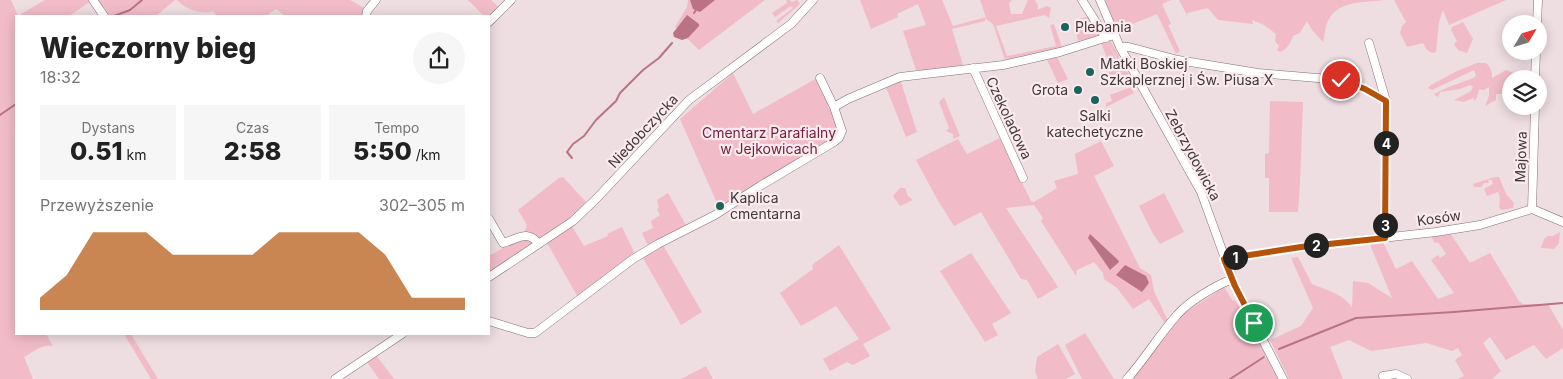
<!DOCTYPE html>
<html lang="pl">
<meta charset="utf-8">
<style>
:root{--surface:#fff;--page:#f6f6f6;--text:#222;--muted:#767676;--accent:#b45309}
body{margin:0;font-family:Inter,sans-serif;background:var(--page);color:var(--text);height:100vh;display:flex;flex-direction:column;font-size:19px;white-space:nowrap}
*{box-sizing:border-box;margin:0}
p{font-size:16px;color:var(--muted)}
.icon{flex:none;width:28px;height:28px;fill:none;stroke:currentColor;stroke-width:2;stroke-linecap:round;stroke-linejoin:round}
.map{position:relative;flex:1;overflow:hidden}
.drawer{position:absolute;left:15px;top:15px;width:475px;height:320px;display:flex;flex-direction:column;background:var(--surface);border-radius:0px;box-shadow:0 2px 12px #0003}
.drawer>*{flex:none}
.needle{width:32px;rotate:52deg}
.controls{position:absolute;left:1502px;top:15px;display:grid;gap:10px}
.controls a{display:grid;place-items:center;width:45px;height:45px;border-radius:50%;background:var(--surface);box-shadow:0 2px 12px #0003;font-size:25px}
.pin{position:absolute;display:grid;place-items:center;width:42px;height:42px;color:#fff;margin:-21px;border:2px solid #fff;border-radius:50%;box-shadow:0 1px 5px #0007}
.km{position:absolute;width:25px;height:25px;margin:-12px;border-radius:50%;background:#222;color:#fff;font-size:14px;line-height:25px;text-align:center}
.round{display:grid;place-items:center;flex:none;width:52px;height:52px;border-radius:26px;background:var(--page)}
.summary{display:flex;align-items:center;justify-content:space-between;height:85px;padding:0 25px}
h1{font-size:28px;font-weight:800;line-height:38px}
.stats{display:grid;grid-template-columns:repeat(3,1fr);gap:8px;height:85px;padding:5px 25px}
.stats div{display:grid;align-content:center;border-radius:0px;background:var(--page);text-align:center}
.stats b{font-size:25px;font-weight:800}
.stats small{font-size:14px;font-weight:400}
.stats p{font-size:14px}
.chart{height:140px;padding:10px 25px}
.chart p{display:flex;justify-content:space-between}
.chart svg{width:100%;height:90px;margin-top:5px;fill:var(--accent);opacity:.7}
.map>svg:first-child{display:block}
.green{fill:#f1bcc8}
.water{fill:#b97385}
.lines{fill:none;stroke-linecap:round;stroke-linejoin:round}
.stream{stroke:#b97385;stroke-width:2}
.minor-casing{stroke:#817275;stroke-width:9}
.minor{stroke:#fff;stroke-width:8}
.route-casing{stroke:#fff;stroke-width:10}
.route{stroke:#b45309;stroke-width:6}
.poi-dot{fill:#19645b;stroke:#fbeaee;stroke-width:2}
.labels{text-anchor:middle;stroke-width:4.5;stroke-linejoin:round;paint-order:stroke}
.poi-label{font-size:14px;fill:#3f393a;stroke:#fbeaee;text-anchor:start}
.street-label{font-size:14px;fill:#3f393a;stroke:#fbeaee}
.park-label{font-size:14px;fill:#76203e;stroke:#fbeaee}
</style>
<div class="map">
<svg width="1563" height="379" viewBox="0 0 1563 379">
<rect width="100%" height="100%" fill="#eedde1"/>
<path class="green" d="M0,0H11L18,16H16V334H46L53,346C43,343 33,352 24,357L33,379H0Z
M45,0H90L91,1L69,16H22L21,14Z
M99,0H175L156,16H109L104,7L101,5Z
M177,0H350L364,8L365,16H285L276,9L266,16H217L213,11C202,15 185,9 177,0Z
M468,0H491L500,8L489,18V16H484Z
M688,0H765L699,50L675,27L687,7Z
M786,0H790L792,2L797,0L800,4L778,23L776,21L793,8L791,6L775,17L772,13L787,3Z
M860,0H942L953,26L986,17L980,0H1012L1009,3L1011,14H1022L1028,0H1035L1038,5L1037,10L1047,6L1051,8L1049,18L1045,15L996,26L1007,56L1056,46L1050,25L1054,24L1062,47L1008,61L1007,57L1005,60L993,24L985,18V21L952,29L964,68L946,70H916L903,31L926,25L918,4L897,14L898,17L871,29Z
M1105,0H1171L1162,4L1171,24L1168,25L1180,51L1176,54L1157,14L1122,28L1121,32H1117Z
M1179,0H1383C1364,3 1340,0 1329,19C1325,25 1325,35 1323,42L1312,30L1307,21L1300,33L1293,36C1291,43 1287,49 1280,52L1277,50L1279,46L1275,41L1276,34L1264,25L1252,20L1253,24L1218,20L1208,8L1187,13L1188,17Z
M1394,0H1506L1449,25L1443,10L1439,22L1436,52L1432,53L1427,50L1423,43L1407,47L1400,33L1402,26L1406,22Z
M1090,16L1103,35L1078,41L1074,20Z
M1463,22L1473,39L1467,53L1458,50L1454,44L1457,41L1451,30L1452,27Z
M1110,40L1119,56L1118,60L1110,46L1116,59L1115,61L1108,60L1101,43L1108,42Z
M1057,57L1068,79L1058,83L1047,60Z
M1477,63H1486C1491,68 1492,71 1492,78L1506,70L1516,74V79H1511V93L1507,96L1502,94H1496V100L1485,106L1489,96V87L1484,90L1479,89L1477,98L1474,101V98L1463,102L1454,100L1471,91L1473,87L1470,85L1460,89L1440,92L1438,97L1434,95C1441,88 1465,82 1475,77L1476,75L1474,70L1432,90L1428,88L1431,85L1457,71Z
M1117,68L1126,69L1129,74L1106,83L1104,79L1110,76L1108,73Z
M733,73L753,114L817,78L829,103L828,107L832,111L839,133L836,138L720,210L680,119Z
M900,79L917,132L906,137L885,85Z
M1131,87L1134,93L1106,107V103L1112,101L1110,95Z
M944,97L960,136L953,139V134L946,131L949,128L939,102Z
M1270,101L1303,102L1300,183L1298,212H1269V178H1265V154L1269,153Z
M1001,104L1007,105L1010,110L1007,123L1005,127H1000L997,118L999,116L998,106Z
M1000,138L1031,201L1034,202L1057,188L1054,181L1078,174L1075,154L1101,141L1114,166L1094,176L1140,268L1151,275L1154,291L1169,323L1164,322L1149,299L1133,309L1117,288L1104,279L1103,273L1094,262L1077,270L1076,276L1041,221L1043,218L1034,205L1006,208L1058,287L1038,299L1027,280L1021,279L981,212L954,226L937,199L916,160L958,139L967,154Z
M563,177L586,202L578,212L540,242L524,234L527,225L518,210L559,178Z
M1495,177H1499L1506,194L1514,203L1513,208L1502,210L1499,208L1500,198L1498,192L1487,196L1484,189L1493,184L1492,180H1488L1489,183H1484L1481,187H1474L1473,184Z
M900,188H905L908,196L913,200L900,206L893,196Z
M668,193L687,227L648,246L642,233L653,228L651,221L660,215L657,209L659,208L657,200Z
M1164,193L1184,232L1160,244L1153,234L1139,206Z
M571,225L584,246L608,236L607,234L622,227L635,254L579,299L547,243Z
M1560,232L1559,243L1554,249L1541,248L1544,239L1548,236H1553Z
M1450,233L1470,263L1490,253L1519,301L1523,304H1548L1563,330V348L1546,359L1534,345L1506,360L1490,337L1483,343L1501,371L1492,379H1458L1464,376L1455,360L1462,355L1458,348L1452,351L1426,343L1371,351L1349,340L1330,347L1343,379H1289L1270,340L1301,326L1313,308L1291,258L1298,257L1312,284C1324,289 1346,295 1352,308L1353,281L1368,283L1392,298L1369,242L1382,240L1396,269L1412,261L1438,299L1454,293L1431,260L1438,255L1440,258L1446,254L1438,242L1435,243L1430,235Z
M529,239L534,244L489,275V256L515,241Z
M663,245L702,312L681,325L643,258Z
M839,245L891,329L863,344L870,356L853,365L847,362L830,371L823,359L859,339L836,306L801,326L780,293L813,269L812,265Z
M971,253L1011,313L992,324L998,335L985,342L940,271Z
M1224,287L1233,301L1235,300L1268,354L1248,366L1269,356L1279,379H1131L1166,334L1186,312Z
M1085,333L1114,379H1082L1065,345Z
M124,334H131L158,379H151Z
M1058,344L1075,374L1066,379H1038L1035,372L1037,357Z
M376,355L394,379H379L367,362Z
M706,366L713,379H681Z"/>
<path class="water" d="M690,0H715L700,12L693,9Z
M687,15L699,24V26L688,38L682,40L674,37L673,33Z
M1090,234L1118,260L1119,262L1110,270L1088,238Z
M1125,265L1146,276L1149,283L1142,292L1116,275Z"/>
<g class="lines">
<path class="stream" d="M694,13L696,10
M114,16L130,10L142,0
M0,115L16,104
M572,158L567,152L573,144L584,136L596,120L616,101L620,93L643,70L659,58L672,43
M1279,349L1356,318L1454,312L1563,303
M1230,379L1264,357"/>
<g class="minor-casing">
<path id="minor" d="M93,0L104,16
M1082,0L1106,38
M1100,0L1120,47L1201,192L1235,286L1283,379
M366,16L367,11L376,0
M489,22L511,0
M1537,24L1538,0
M1369,43L1386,101L1385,238
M1120,47H1129L1178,60L1258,73L1341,80L1365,89L1386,101
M973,68L1023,178
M1535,79L1536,51
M834,107L848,99L900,77L1003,65L1060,52L1114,35
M1532,209L1535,106
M489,219L503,243C518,239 527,229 539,244
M1224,259L1301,247L1436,232L1480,225L1532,209L1563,222
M489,277L573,221L597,198L689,100L791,24L813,0
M489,321L528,333H535L633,259L658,244L715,215L760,186L834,142L839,138L842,131L834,107L820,78
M1383,376L1396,374L1407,379
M335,379L402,334
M1127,379C1145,359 1159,335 1177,315C1189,301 1215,286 1232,279"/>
</g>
<use href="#minor" class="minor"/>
</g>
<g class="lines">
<g class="route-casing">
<path id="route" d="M1254,323L1235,286L1224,259L1301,247L1385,238L1386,101L1365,89L1341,80"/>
</g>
<use href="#route" class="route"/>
</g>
<g class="poi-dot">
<circle cx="1065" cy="27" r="5"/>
<circle cx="1090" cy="72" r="5"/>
<circle cx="1078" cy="90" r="5"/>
<circle cx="1095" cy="100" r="5"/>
<circle cx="720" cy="206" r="5"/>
</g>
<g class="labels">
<g class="poi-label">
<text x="1075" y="32">Plebania</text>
<text x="1100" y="69">Matki Boskiej<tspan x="1100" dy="16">Szkaplerznej i Św. Piusa X</tspan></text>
<text x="1068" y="95" text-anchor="end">Grota</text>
<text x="1095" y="121" text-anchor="middle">Salki<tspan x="1095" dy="16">katechetyczne</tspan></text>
<text x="730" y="203">Kaplica<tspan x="730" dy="16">cmentarna</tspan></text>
</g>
<g class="street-label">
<text transform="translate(1009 118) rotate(65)" y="5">Czekoladowa</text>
<text transform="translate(643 131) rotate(-47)" y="5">Niedobczycka</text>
<text transform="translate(1193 155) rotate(62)" y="5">Zebrzydowicka</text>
<text transform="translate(1521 157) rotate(-88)" y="5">Majowa</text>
<text transform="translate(1439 218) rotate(-8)" y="5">Kosów</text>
</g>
<g class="park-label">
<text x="769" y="138">Cmentarz Parafialny<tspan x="769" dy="16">w Jejkowicach</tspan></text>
</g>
</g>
</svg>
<div class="controls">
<a><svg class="needle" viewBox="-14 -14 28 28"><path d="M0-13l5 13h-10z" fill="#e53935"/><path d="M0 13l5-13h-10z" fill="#767676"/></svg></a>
<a><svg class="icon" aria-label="layers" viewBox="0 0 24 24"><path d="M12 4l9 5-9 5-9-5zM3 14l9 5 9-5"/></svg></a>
</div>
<div class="pin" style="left:1254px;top:323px;background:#1e9e55"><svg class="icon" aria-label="arrive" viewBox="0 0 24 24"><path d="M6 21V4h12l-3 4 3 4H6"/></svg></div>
<div class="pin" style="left:1341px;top:80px;background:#d93025"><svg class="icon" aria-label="check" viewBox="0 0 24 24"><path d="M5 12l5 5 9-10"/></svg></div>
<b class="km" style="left:1235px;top:257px">1</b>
<b class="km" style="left:1316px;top:245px">2</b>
<b class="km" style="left:1385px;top:225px">3</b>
<b class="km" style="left:1386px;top:143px">4</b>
<section class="drawer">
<div class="summary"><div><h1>Wieczorny bieg</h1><p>18:32</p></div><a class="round"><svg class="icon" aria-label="share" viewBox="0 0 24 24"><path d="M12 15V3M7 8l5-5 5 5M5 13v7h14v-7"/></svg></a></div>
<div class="stats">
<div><p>Dystans</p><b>0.51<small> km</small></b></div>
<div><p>Czas</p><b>2:58</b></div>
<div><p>Tempo</p><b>5:50<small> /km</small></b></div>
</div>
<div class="chart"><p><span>Przewyższenie</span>302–305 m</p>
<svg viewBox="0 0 160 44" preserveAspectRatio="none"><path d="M0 44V38L10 27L20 6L30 6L40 6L50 17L60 17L70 17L80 17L90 6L100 6L110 6L120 6L130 17L140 38L150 38L160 38V44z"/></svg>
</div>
</section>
</div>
